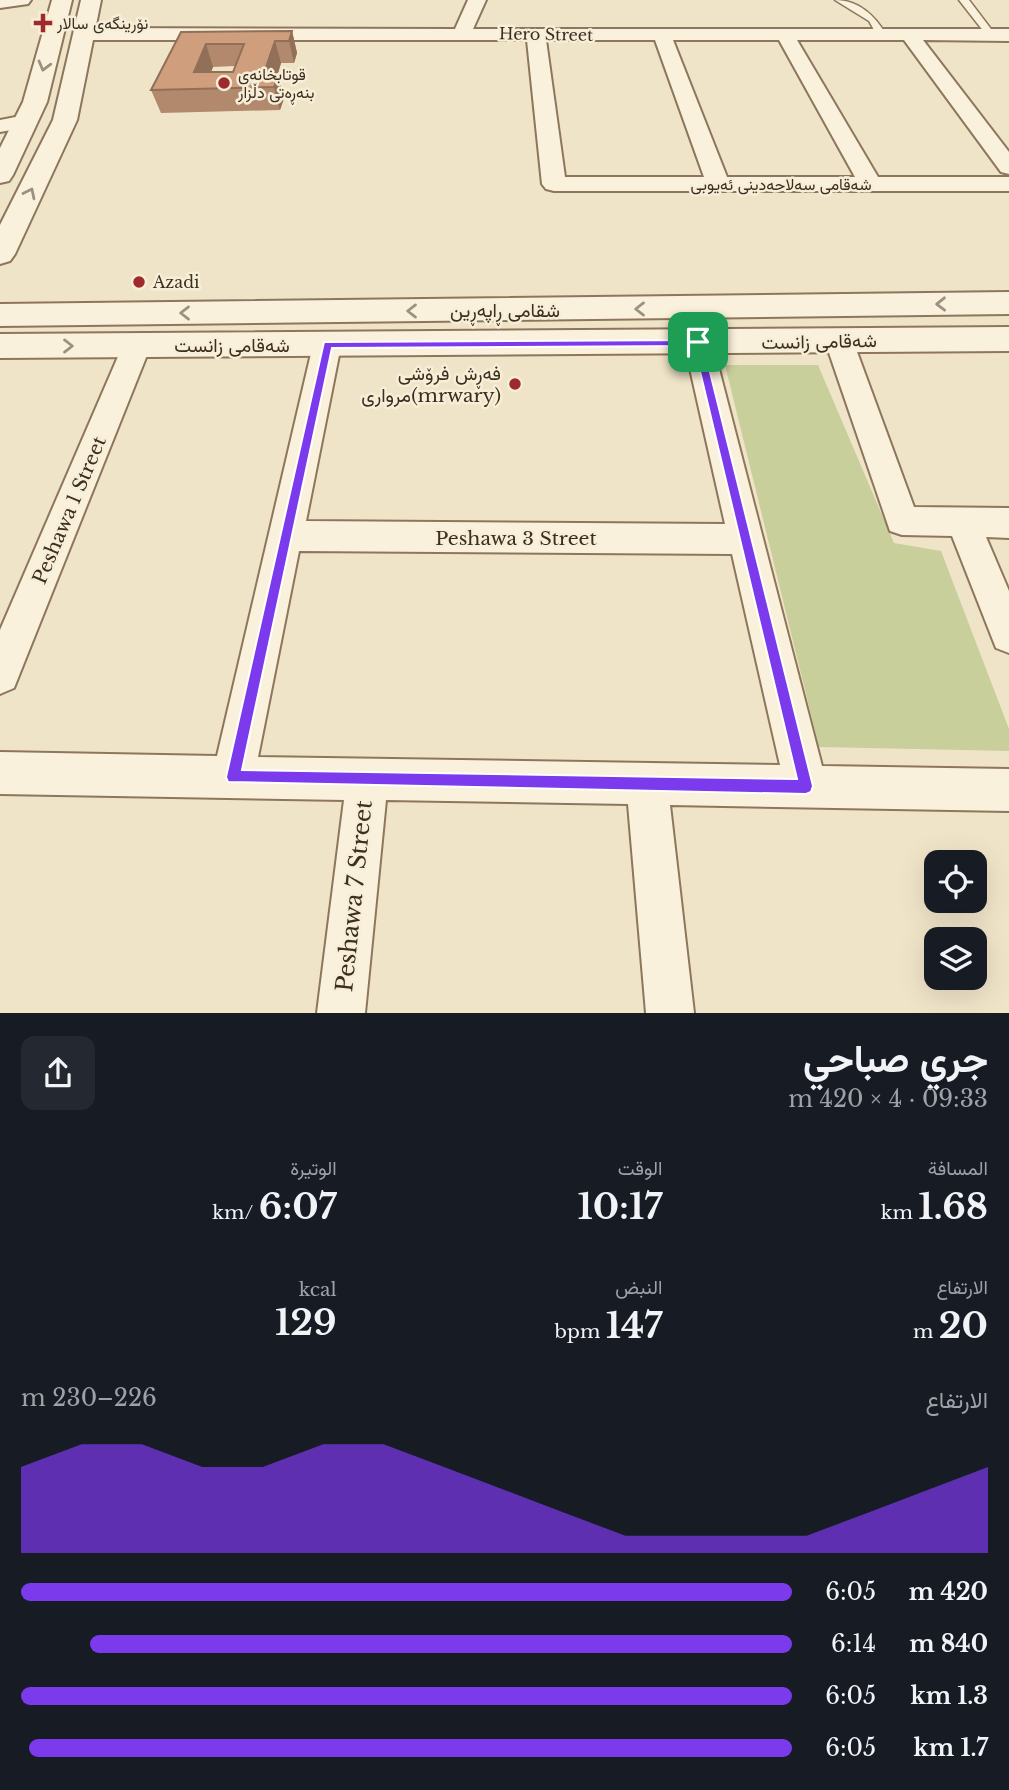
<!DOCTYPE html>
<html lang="ar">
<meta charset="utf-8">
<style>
:root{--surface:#171b24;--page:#242831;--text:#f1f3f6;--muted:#9ea1a6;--accent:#7c3aed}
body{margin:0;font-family:"Libre Baskerville",Vazirmatn,serif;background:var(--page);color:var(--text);direction:rtl;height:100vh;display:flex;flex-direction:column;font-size:26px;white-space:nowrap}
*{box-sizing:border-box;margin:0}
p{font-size:23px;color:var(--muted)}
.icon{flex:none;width:38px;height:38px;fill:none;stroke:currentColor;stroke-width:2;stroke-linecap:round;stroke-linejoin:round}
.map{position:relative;height:1013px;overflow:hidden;direction:ltr}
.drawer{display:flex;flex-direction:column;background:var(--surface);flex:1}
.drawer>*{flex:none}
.buttons{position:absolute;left:924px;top:850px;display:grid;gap:14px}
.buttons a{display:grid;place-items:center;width:63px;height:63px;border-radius:14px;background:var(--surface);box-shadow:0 7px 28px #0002;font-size:35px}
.pin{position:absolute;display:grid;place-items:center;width:60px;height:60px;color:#fff;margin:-30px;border-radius:14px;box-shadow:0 4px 10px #0006}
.round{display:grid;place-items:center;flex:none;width:74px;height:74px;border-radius:14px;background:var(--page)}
.head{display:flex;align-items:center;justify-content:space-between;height:119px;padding:0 21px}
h1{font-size:38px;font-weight:700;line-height:52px}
.stats{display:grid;grid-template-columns:repeat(3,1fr);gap:10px;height:119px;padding:7px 21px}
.stats div{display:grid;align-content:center}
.stats b{font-size:35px;font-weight:700}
.stats small{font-size:19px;font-weight:400}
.stats p{font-size:19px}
.chart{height:196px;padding:14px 21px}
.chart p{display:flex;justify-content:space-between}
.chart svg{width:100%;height:126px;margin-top:7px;fill:var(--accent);opacity:.7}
ul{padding:0 21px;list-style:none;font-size:23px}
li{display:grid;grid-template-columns:112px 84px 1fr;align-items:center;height:52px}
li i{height:18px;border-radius:9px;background:var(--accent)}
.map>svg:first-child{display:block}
.green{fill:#c9cf9b}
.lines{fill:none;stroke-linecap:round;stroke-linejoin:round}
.service-casing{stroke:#8d765c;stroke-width:3}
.minor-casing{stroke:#8d765c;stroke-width:4}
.tertiary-casing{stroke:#8d765c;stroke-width:4}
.service{fill:#faf1dc;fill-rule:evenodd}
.minor{fill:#faf1dc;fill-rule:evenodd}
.tertiary{fill:#faf1dc;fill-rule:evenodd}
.wall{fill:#b2896c;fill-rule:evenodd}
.shaded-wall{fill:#916f58}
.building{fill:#cf9f7d;stroke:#916f58;stroke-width:2;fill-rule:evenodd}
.oneway{stroke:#9c907e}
.route{fill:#7c3aed;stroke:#fff;stroke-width:2;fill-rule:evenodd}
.poi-dot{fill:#9e2a2b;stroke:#f7eed8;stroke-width:2.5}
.labels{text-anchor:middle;stroke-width:5;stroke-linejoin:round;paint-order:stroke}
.far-poi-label{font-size:16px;fill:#3d2e20;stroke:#f7eed8;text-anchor:start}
.far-street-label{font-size:16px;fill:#3d2e20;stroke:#f7eed8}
.street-label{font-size:19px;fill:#3d2e20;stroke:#f7eed8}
.poi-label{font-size:19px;fill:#3d2e20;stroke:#f7eed8;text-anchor:end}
.near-street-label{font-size:23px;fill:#3d2e20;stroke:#f7eed8}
</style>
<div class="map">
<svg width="1009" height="1013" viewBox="0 0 1009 1013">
<rect width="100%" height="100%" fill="#f0e4c8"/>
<path class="green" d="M725,365H818L894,543L941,551L1009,729V751L819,747Z"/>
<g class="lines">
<g class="service-casing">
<path id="service" d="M835,0C858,0 876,16 886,35L884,37H878L869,21Z
M959,0H969L994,33V37H988Z"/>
</g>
<g class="minor-casing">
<path id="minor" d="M0,0H31L28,4L0,8Z
M468,0H486L473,29H1009V41L923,40L1009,152V174L1001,172L904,40H797L878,177H1009V191H554L546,189L542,184L527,40H84L75,34L84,28L455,29ZM546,40H655L704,177H565ZM673,40H779L855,177H727Z
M26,115L34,116L37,121L34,126L0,132V120Z
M839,331L849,334L853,341L914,507L1009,508V538L986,537L1009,591V653L996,648L952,536L902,535L890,531L825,341L829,334Z
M698,332L708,335L712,342L822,766L1009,769V811L670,805L694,1013H646L628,804L386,800L365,1013H317L344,800L0,794V752L217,756L313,345L317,338L327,335L337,338L341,345L306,521L725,524L684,342L688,335ZM299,551L732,554L780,765L258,757Z
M137,335L147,338L151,345L14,688L0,694V630L123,345L127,338Z"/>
</g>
<g class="tertiary-casing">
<path id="tertiary" d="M52,0H72L47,102L13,175L9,181L0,183V148L23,102Z
M81,0H101L77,120L15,254L10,261L0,264V225L53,120Z
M1009,292V314L0,326V304Z
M1009,327V351L0,358V334Z"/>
</g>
<use href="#service" class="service"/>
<use href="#minor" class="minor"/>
<use href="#tertiary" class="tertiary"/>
</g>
<path class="wall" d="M292,31L297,53L294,63H281L277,76L284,98L280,110L161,113L151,90L181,32ZM235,66L233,72H211L213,67Z"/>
<path class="shaded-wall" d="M292,31L297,53L294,63L289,41Z
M275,41L281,63L274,87L263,76Z
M206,44L213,67L204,89L194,72Z
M278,76L284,98L280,110L274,87Z"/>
<path class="building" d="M292,31L289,41H275L263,76H278L274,87L151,90L181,32ZM206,44H244L233,72H194Z"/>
<defs><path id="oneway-chevron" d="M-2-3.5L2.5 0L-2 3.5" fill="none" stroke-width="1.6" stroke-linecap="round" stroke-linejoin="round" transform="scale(1.75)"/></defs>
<g class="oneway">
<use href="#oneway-chevron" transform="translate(44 66) rotate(105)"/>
<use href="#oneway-chevron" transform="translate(30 193) rotate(-64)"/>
<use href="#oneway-chevron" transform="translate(941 304) rotate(179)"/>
<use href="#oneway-chevron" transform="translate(640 309) rotate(180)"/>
<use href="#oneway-chevron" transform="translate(412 311) rotate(180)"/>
<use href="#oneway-chevron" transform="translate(185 313) rotate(180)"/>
<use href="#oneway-chevron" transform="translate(68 346)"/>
</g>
<path class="route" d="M702,340L813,786L811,792L806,794L228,782L226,777L324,342ZM694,346L797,779L242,770L332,348Z"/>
<g class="poi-dot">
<path d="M39.5 12.5h7v7h7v7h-7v7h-7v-7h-7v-7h7z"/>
<circle cx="224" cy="83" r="7"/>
<circle cx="139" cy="282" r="7"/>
<circle cx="515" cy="384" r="7"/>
</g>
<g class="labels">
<g class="far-poi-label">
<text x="57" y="29">نۆرینگەی سالار</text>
<text x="238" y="80">قوتابخانەی<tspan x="238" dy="18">بنەڕەتی دڵزار</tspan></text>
<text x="153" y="288">Azadi</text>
</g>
<g class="far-street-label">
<text transform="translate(546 34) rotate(1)" y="6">Hero Street</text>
<text x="781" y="190">شەقامی سەلاحەدینی ئەیوبی</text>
</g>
<g class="street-label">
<text x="505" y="317">شقامی ڕاپەڕین</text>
<text transform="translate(819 341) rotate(-1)" y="7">شەقامی زانست</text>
<text x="232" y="352">شەقامی زانست</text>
<text transform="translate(69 510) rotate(-67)" y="7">Peshawa 1 Street</text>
<text x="516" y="545">Peshawa 3 Street</text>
</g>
<g class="poi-label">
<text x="501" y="380">فەڕش فرۆشی<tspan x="501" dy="22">مرواری(mrwary)</tspan></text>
</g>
<g class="near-street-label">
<text transform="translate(354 896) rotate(-84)" y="8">Peshawa 7 Street</text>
</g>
</g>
</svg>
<div class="buttons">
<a><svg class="icon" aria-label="locate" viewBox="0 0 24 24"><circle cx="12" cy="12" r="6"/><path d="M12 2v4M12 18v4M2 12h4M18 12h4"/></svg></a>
<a><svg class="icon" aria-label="layers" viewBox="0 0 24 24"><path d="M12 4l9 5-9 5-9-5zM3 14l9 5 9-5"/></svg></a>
</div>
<div class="pin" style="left:698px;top:342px;background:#1e9e55"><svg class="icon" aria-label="arrive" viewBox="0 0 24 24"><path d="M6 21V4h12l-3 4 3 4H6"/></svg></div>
</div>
<section class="drawer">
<div class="head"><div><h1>جري صباحي</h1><p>09:33 · 4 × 420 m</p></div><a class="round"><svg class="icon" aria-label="share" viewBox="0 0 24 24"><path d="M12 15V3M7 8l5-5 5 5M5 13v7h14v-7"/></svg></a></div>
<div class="stats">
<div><p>المسافة</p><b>1.68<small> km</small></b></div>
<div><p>الوقت</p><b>10:17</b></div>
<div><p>الوتيرة</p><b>6:07<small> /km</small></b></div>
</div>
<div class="stats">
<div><p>الارتفاع</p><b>20<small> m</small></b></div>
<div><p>النبض</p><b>147<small> bpm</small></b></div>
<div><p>kcal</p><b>129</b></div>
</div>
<div class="chart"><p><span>الارتفاع</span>226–230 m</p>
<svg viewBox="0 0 160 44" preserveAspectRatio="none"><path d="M0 44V14L10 6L20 6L30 14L40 14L50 6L60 6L70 14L80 22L90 30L100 38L110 38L120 38L130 38L140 30L150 22L160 14V44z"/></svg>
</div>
<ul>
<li><b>420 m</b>6:05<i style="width:100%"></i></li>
<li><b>840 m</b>6:14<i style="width:91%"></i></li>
<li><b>1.3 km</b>6:05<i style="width:100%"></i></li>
<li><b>1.7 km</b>6:05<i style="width:99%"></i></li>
</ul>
</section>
